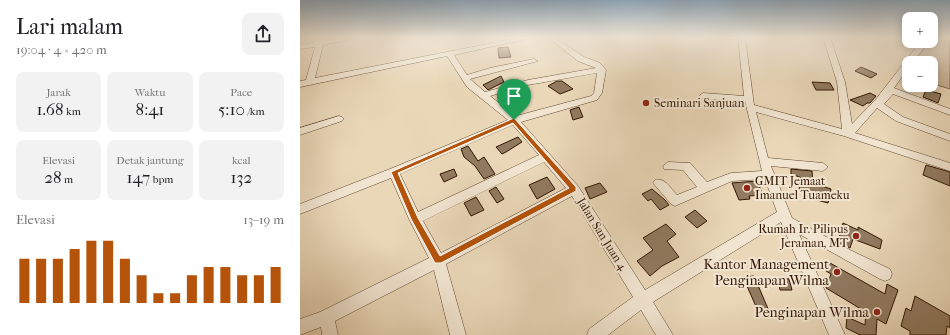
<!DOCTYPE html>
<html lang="id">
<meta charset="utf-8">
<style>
:root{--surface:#fff;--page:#f2f2f2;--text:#202124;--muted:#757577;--accent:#b45309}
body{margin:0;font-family:"IM FELL French Canon",serif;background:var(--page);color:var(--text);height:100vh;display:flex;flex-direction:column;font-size:15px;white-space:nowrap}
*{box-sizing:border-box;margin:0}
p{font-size:13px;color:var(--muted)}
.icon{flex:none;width:22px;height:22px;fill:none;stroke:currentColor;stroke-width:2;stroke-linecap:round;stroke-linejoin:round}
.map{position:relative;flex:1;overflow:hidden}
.panel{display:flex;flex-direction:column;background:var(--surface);width:300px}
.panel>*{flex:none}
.buttons{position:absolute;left:602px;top:12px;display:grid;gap:8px}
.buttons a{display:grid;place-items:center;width:36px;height:36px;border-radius:8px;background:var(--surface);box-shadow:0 2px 10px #0003;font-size:20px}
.pin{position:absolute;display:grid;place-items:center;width:34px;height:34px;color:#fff;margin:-41px -17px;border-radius:50% 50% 50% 0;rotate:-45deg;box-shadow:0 0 4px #0007}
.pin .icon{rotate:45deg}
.round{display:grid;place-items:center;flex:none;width:42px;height:42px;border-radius:8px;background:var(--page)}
.summary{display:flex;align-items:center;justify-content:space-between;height:68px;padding:0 16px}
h1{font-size:22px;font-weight:600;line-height:30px}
.metrics{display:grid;grid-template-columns:repeat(3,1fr);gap:6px;height:68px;padding:4px 16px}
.metrics div{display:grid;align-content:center;border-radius:8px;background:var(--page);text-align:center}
.metrics b{font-size:17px;font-weight:600}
.metrics small{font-size:11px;font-weight:400}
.metrics p{font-size:11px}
.chart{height:112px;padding:8px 16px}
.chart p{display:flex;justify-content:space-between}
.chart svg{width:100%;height:72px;margin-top:4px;stroke:var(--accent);stroke-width:6}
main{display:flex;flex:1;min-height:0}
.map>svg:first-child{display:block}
.green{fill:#cab699;stroke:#7e664c}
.building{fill:#917a60;stroke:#321600}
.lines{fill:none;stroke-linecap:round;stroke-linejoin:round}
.minor-casing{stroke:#60462e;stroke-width:1}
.minor{fill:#f1e5d1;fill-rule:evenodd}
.route{fill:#b45309;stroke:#fff;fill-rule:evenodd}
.poi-dot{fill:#8f2418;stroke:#f1e5d1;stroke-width:1.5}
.labels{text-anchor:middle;stroke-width:4;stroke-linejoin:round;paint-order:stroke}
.poi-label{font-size:12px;fill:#321600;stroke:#f1e5d1;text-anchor:start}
.street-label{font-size:12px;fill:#321600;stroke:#f1e5d1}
.near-poi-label{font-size:14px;fill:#321600;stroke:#f1e5d1;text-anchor:end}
</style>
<main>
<section class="panel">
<div class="summary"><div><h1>Lari malam</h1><p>19:04 · 4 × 420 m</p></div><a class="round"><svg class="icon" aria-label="share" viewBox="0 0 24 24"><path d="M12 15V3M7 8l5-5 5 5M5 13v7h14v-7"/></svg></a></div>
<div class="metrics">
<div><p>Jarak</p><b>1.68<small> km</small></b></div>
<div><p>Waktu</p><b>8:41</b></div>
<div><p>Pace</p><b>5:10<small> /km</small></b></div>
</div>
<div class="metrics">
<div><p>Elevasi</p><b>28<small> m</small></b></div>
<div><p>Detak jantung</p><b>147<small> bpm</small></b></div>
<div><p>kcal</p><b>132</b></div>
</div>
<div class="chart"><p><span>Elevasi</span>13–19 m</p>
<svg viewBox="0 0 160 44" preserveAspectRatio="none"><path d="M5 44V17M15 44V17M25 44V17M35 44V11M45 44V6M55 44V6M65 44V17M75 44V27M85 44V38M95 44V38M105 44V27M115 44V22M125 44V22M135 44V27M145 44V27M155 44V22"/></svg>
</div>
</section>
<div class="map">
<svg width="650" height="335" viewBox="0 0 650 335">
<rect width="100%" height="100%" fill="#e9d7b8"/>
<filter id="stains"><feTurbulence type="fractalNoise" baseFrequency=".005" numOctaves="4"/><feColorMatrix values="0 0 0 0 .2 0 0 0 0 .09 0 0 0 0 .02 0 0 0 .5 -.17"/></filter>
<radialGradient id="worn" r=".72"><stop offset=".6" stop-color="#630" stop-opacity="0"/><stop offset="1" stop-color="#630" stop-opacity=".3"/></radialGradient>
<path class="green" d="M634,37H650V89L631,83V63H612Z"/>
<path class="building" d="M208,47L211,57L199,58L198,48Z
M561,67L577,74L571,78L555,71Z
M201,76L204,82L188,90L183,85Z
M257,81H262L273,89L260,94L248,86Z
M512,82L530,83L534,90H516Z
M626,90L641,94L638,103L623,97Z
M570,93L576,96L570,103H567L563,106L550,100Z
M279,107L283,117L273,120L270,110Z
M218,137L222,142L206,152L202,154L196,147Z
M168,146L178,161L184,157L195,174L184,179L175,166L164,157L161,149Z
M626,165L650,172V186L623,175Z
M154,169L157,176L144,182L140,174Z
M491,169L512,171L513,183L531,189L528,203L506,197V194L501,192V190L499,189L502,178L491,174Z
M247,177L255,189L237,199L229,185Z
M457,181L463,195L449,196L450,199L439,200L432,183Z
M300,183L307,192L290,199L285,188Z
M196,187L204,199L197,203L189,191Z
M352,189L365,200L369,205L360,210L351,199L348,201L342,194Z
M176,197L184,210L171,216L164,203Z
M395,210L407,221L397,228L385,217Z
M543,223L558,230V227L582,240L580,249L553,239L550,248L538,242Z
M366,224L376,234L367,241L379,257L362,266L350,276L337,261L353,250L343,238Z
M530,263L585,294L587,284L598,290L586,324L577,319L576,335H560L546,328L547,317L565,325L566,312L526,288L531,274L526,271Z
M454,276L469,311H458L443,277Z
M478,278L489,279L492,290H480Z
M615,296L650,316V328L647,326L646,335H610V331L601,326L606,308L611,311Z"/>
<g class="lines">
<g class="minor-casing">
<path id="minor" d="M18,37H24V40L46,37H60L23,45L15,78L223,37H235L154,55L167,75L190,68L234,59L238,61L170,79L185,92L228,80L296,68L278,61L247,37H254L284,57L300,63L306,70L302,93L297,100L221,122L278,186L345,290L477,212L465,179L432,181L375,206L371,204L353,183L355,180C365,177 371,189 377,195L397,187L383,170L364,169L363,166L368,162L390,163L407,182L431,173L462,171L445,101L403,99L399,96L403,93L444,96L438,37H445L454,105L542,129L537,82L523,37H530L545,82L552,124L576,99L621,41H629L612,63H609V67L594,88L650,109V115L593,94L584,104L603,117L650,134V141L596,121L577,108L555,133L650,163V171L544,136L456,112L468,158L523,163L528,167L523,171L471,166L492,218L550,250L590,269L592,274L590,279L585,281L580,279L499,234L545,335H529L481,222L353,302L373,335H356L341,310L308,335H287L289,329L333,297L272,196L146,264L166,335H150L134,270L35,321L38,335H22L21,327L0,335V319L20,312L129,258L109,219L91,178L0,214V204L90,169L208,120L167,87L147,56L0,87V81L6,80L15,47L0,49V45L16,42ZM297,73L294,93L291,96L216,116L190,96L228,85ZM213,125L239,155L118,212L100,174ZM244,162L266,188L141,253L123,221Z
M39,116L42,117L44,119L42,121L0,135V128Z"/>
</g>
<use href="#minor" class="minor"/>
</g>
<linearGradient id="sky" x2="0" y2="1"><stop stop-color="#8fa8bc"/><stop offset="0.45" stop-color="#f5eddf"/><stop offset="1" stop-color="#f5eddf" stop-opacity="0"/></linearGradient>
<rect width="650" height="83" fill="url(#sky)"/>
<path class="route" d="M214,118L276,187V191L141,263H135L111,219L91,172ZM213,123L269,188L140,256L118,218L98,173Z"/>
<g class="poi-dot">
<circle cx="346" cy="103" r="4"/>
<circle cx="447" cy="188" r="4"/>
<circle cx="556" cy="236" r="4"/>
<circle cx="537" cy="272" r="4"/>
<circle cx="577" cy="312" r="4"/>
</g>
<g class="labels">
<g class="poi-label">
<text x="354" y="107">Seminari Sanjuan</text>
<text x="455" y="185">GMIT Jemaat<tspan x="455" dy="14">Imanuel Tuameku</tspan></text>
<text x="548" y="233" text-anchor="end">Rumah Ir. Pilipus<tspan x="548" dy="14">Jeraman, MT</tspan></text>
</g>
<g class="street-label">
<text transform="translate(302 234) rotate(58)" y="4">Jalan San Juan 4</text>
</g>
<g class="near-poi-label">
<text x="529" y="269">Kantor Management<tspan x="529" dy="16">Penginapan Wilma</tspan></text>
<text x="569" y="317">Penginapan Wilma</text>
</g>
</g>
<rect width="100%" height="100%" filter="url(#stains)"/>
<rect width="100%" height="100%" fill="url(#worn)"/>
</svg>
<div class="buttons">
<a>+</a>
<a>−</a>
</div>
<div class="pin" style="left:214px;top:120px;background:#1e9e55"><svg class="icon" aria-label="arrive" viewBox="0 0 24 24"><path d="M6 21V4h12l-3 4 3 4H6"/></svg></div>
</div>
</main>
